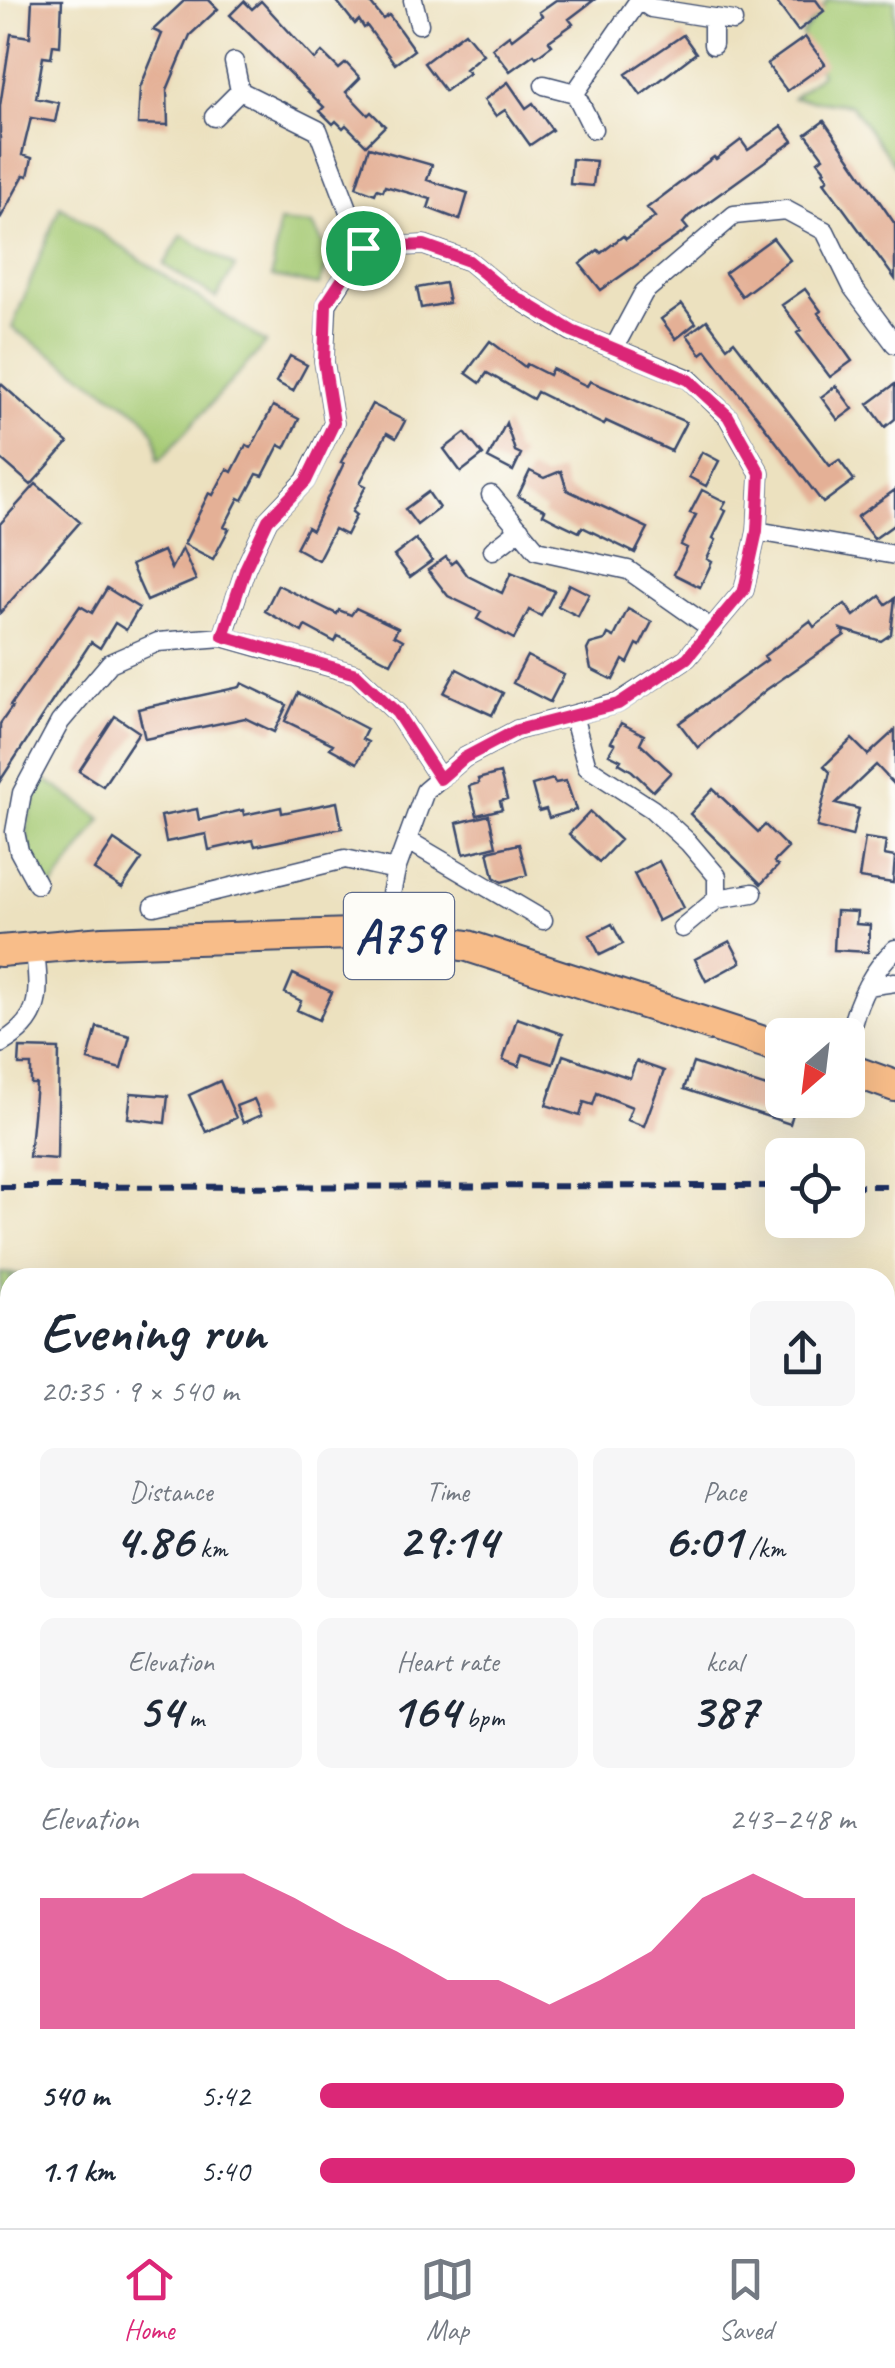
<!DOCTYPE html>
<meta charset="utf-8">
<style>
:root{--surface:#fff;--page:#f6f6f7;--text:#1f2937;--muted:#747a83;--line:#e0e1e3;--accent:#db2777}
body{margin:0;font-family:Caveat,sans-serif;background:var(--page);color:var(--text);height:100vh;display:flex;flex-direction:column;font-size:38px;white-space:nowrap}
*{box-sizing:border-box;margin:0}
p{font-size:32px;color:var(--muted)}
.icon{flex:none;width:55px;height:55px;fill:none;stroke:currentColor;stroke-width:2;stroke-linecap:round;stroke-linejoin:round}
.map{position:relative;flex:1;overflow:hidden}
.sheet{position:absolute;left:0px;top:1268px;width:895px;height:962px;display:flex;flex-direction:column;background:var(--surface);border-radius:30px 30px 0 0;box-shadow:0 10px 40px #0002}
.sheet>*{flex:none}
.needle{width:65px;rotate:208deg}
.fabs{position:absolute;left:765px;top:1018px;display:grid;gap:20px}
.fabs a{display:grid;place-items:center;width:100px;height:100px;border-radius:15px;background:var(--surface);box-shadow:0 10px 40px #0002;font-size:50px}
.pin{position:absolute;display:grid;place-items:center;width:85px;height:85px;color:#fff;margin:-42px;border:5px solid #fff;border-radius:50%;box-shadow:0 2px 10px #0007}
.round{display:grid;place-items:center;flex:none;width:105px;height:105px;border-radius:15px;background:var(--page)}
.summary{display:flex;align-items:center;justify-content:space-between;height:170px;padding:0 40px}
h1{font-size:55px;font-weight:800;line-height:75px}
.metrics{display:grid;grid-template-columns:repeat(3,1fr);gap:15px;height:170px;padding:10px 40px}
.metrics div{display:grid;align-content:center;border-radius:15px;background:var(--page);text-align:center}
.metrics b{font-size:50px;font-weight:800}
.metrics small{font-size:28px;font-weight:400}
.metrics p{font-size:28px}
.chart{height:280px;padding:20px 40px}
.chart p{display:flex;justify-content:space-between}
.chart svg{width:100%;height:180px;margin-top:10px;fill:var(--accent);opacity:.7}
ul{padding:0 40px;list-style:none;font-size:32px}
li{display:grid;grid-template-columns:160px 120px 1fr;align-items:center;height:75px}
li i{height:25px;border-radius:12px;background:var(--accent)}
.dock{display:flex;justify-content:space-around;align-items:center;height:140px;border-top:2px solid var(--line);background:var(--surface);font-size:28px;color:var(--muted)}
.dock a{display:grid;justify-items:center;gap:5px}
.dock .on{color:var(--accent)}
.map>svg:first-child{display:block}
.green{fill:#a6ca74;stroke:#607c69;stroke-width:2.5}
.building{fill:#e4b096}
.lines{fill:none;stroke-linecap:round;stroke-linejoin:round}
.street-casing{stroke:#3a4a6d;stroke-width:21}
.primary-casing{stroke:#3a4a6d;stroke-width:34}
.street{stroke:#fff;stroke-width:18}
.primary{stroke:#f8bd89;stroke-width:30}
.rail{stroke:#1b2f5e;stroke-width:6;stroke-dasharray:15 8;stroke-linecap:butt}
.route-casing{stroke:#fff;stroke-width:20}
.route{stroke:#db2777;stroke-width:12}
.labels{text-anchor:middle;stroke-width:8;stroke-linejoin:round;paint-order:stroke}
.shield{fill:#fdfcf7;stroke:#5f6c8c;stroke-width:2.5}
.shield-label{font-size:48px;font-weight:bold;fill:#1b2f5e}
</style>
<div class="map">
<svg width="895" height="2228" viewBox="0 0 895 2228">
<rect width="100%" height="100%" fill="#fdfcf7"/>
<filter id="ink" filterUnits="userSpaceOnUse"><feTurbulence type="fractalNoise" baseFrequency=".01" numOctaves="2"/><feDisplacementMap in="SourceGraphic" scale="20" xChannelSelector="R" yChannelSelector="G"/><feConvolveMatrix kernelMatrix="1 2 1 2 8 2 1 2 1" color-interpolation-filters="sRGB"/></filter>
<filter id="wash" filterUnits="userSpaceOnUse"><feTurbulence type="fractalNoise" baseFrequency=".0048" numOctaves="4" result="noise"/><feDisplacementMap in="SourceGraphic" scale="40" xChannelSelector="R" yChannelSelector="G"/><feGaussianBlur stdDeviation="2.25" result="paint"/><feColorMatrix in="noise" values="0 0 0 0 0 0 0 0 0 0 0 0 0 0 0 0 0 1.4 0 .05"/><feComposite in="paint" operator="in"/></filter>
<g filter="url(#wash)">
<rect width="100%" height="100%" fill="#ece1bf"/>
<path class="green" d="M828,0H895V166L851,105L793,98L821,74L802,35Z
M60,206L266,343L160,460H157C160,441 153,428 141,414L12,328Z
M279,222L313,225L330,257L319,285L272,277Z
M182,235L235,267L216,298L164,265Z
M45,779L102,819L51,890C19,851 21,821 45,779Z
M0,1273L48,1277L10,1278V2220H338L335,2228H0Z
M885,1357L895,1358V1806L885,1799Z"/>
<g id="blocks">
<path class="building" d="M32,0H62L60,46L53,45L51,58L43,57L36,98L59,103L55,122L31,118L22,155L32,158L28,176L24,175L0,219V106L11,34L30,37Z
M185,0H209L218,9L190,35L167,90L168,125L138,124L140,88L162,34L153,30Z
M336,0H368L383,19L389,15L414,50L395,64L367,26L364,28L359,20L355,24Z
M556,0H594L569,19L573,24L549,41L552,45L536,57L534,54L510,71L492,48L509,35L512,39L542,16L539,12Z
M775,0H816L824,11L798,31Z
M244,1L252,9L261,1L315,60L322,52L339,69L346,63L360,78L346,92L368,115L371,112L385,126L366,145L346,125L343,128L336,121L333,124L320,111L324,107L230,15Z
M465,32L483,54L465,69L469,73L445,91L424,63Z
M683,35L696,53L641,95L626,74Z
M805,37L825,64L787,91L767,64Z
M508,82L526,108L533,103L552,130L530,145L505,110L496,116L484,100Z
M824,121L895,224V279L824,182L828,179L823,172L825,170L818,161L823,157L806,134Z
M782,126L793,141L689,216L683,223L688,229L601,290L580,264L598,250L601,253L623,236L626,239L655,217L647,208L714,157L716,159L741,140L748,150Z
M369,147L432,165L427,180L468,193L460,220L428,208L431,199L385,186L383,191L377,189L375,194L356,187Z
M572,159L596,161L593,186L570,184Z
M773,238L790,260L742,296L725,273Z
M445,283L449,303L421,308L417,288Z
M805,289L821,311L818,313L852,361L830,377L797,333L801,330L782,305Z
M682,304L696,323L676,339L661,319Z
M707,320L727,347L734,341L830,466L839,460L854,480L823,503L706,350L701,354L687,335Z
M490,341L525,367L527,364L549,375L552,369L587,386L590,381L686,422L671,451L606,421L604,425L537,392L533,399L487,373L480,383L466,373Z
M290,356L307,365L293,391L276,382Z
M0,383L68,443L31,485L0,458Z
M895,384V419L885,427L868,404Z
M836,386L853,409L838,420L821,397Z
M372,404L405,421L396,438L387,433L360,483L366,486L352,512L356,515L346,535L334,529L318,560L296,548L307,527L312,530L344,463L341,462Z
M273,406L299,419L285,448L279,445L263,476L257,474L243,500L239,498L224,527L229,529L213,559L184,544L209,493L213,495L227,469L232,472L246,445L251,448Z
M506,423L515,451L521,454L513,471L488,458Z
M465,433L483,455L461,472L444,449Z
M702,452L719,461L706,486L689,477Z
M530,471L544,478L561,471L567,490L648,528L635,553L582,527L579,532L558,522L543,514L545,510L518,496Z
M36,484L80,522L0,613V524Z
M702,490L726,502L722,509L726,511L713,538L716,540L707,559L712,562L700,587L674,574L687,548L681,545L696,515L690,513Z
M895,490V524L874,539L857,517Z
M428,492L439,508L417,525L405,509Z
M416,539L432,561L410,577L394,556Z
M182,548L196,580L147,601L131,565L163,551L171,569Z
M446,557L451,564L456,560L468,576L502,593L511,573L554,591L541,616L529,610L514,639L477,619L481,612L448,596L428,570Z
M569,584L589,594L578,616L558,606Z
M278,585L337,614L339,610L351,615L356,608L398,628L394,635L403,640L391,663L338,636L335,642L305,626L302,632L265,611Z
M107,588L139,608L126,630L115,623L100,648L91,642L0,781V724L12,707L10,706L80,606L92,613Z
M880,596L886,604L895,598L891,634L881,641L841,629L845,635L766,690L698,748L679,723L767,660L764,656L810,621L814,627L845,604L854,616Z
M628,609L652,622L640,646L637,644L628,663L623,660L613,680L591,669L587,650L590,644L605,640L608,634L614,637Z
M527,656L564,675L550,702L513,683Z
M457,669L503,693L492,715L444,693Z
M242,683L287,705L274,732L245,718L145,739L138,709L240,687Z
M298,693L367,729L362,739L368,742L357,763L330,748L333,744L285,721Z
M115,716L139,732L103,786L79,771Z
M621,723L644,735L640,743L671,772L653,791L632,771L619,763L621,760L609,754L615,744L611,742Z
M895,730V785L876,765L836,803L859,809L852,836L817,827L830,772L824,766L852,739L868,755Z
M500,773L507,799L500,801L502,809L477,815L469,786L479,783L478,779Z
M553,779L555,783L566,781L576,810L549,818L546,809L539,811L532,785Z
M713,789L758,832L765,825L788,848L774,862L778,866L761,884L690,814Z
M337,802L342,828L255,846L253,840L209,850L206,834L166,842L161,816L197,809L199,820L243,810L244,815L281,807L282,813Z
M590,812L620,840L599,862L569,834Z
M489,815L496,846L464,854L457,823Z
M865,838L886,841L884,855L895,857L893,883L859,878Z
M114,840L142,859L122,888L94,870Z
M519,844L527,875L502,882L494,877L488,851Z
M659,861L683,908L658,921L634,874Z
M836,911L857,912L856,924L870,925L868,952L834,950Z
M612,924L623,944L600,955L590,935Z
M730,941L741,962L706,981L695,959Z
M293,974L332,992L319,1020L297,1010L301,1001L285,993Z
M517,1018L563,1034L553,1064L523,1054L519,1066L503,1060Z
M97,1027L130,1036L121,1069L88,1060Z
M20,1048L59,1049L57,1159L29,1157L36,1084H31V1065H19Z
M563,1055L630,1078L636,1061L664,1071L644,1126L627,1120L632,1107L597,1093L593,1105L584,1102L580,1116L546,1105Z
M693,1063L782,1092V1100H797L790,1124L684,1089Z
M220,1081L236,1118L206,1132L189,1095Z
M131,1093L168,1096L165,1123L128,1118Z
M254,1099L261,1115L243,1123L236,1106Z"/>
</g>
</g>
<g filter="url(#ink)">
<use href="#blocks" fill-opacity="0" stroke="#3a4a6d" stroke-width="2.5"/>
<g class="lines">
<g class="street-casing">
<path id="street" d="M413,0L419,24
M640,0L651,8L733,21
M713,18V45
M234,62L240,91L318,130L363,248
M544,85L575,93
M214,117L240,91
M593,129L575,93L639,0
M614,348L644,292L734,215L786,210L825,231L853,288L895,344
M491,495L537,550L628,570L712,629
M757,531L895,555
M493,550L520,529
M223,637L246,567L268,520L305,481L334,423L324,361L327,304L363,248L424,245L469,261L504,290L571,331L689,379L728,417L760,473L757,531L744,590L687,658L618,703L517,730L464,758L425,791L396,870L383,933
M573,715L587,767L652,809L688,842L717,876V899L682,928
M407,840L543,920
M37,884L19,851L15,832L22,793L60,722L110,663L158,642L223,637L356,674L397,713L440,779
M717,899L753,893
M154,906L345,859L396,870
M867,986L895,982
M0,1044C44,1019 39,994 35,949
M848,1044C854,1008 869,974 895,949
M885,1977L895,1964
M782,2220L790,2228
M442,2228L446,2220"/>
</g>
<g class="primary-casing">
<path id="primary" d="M0,951L103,942L383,933L468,946L782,1048
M848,1069L895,1086"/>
</g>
<use href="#street" class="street"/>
<use href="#primary" class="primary"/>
<path class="rail" d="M848,1186H895
M0,1187L782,1186"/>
</g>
</g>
<g class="lines" filter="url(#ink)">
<g class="route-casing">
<path id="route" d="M424,245L469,261L504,290L572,331L689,380L728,416L760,473L757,531L744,590L687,658L618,704L517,730L464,758L440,779L397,713L356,674L223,636L246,567L268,520L306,481L334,423L324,362L326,304L363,248Z"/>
</g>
<use href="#route" class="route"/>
</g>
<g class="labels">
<rect class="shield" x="344" y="893" width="110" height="86" rx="8"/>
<g class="shield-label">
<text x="399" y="953">A759</text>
</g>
</g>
</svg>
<div class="fabs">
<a><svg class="needle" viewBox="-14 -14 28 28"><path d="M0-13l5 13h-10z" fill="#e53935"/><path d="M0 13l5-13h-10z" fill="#747a83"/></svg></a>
<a><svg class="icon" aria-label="locate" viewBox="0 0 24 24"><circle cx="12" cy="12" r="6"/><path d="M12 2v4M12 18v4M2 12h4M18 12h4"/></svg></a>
</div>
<div class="pin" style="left:363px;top:248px;background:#1e9e55"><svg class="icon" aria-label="arrive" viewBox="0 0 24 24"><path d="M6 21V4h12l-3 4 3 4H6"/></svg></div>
<section class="sheet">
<div class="summary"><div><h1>Evening run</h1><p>20:35 · 9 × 540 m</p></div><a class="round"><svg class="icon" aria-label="share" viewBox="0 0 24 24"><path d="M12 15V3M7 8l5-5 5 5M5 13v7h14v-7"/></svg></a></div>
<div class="metrics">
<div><p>Distance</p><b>4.86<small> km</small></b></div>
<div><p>Time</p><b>29:14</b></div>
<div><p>Pace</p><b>6:01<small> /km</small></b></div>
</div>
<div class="metrics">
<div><p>Elevation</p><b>54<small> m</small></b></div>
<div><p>Heart rate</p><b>164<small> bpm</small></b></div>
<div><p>kcal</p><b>387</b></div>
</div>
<div class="chart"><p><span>Elevation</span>243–248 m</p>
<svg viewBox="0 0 160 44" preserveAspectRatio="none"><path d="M0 44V12L10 12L20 12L30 6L40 6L50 12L60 19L70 25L80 32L90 32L100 38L110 32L120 25L130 12L140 6L150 12L160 12V44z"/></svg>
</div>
<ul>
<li><b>540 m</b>5:42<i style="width:98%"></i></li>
<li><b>1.1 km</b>5:40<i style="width:100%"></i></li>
</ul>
</section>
</div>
<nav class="dock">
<a class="on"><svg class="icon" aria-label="home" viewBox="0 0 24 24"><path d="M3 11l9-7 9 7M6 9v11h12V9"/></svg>Home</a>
<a><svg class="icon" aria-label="map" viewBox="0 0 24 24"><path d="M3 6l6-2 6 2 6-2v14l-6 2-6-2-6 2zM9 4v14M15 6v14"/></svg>Map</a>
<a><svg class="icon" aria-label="saved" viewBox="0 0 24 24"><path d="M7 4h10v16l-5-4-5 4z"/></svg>Saved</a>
</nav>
